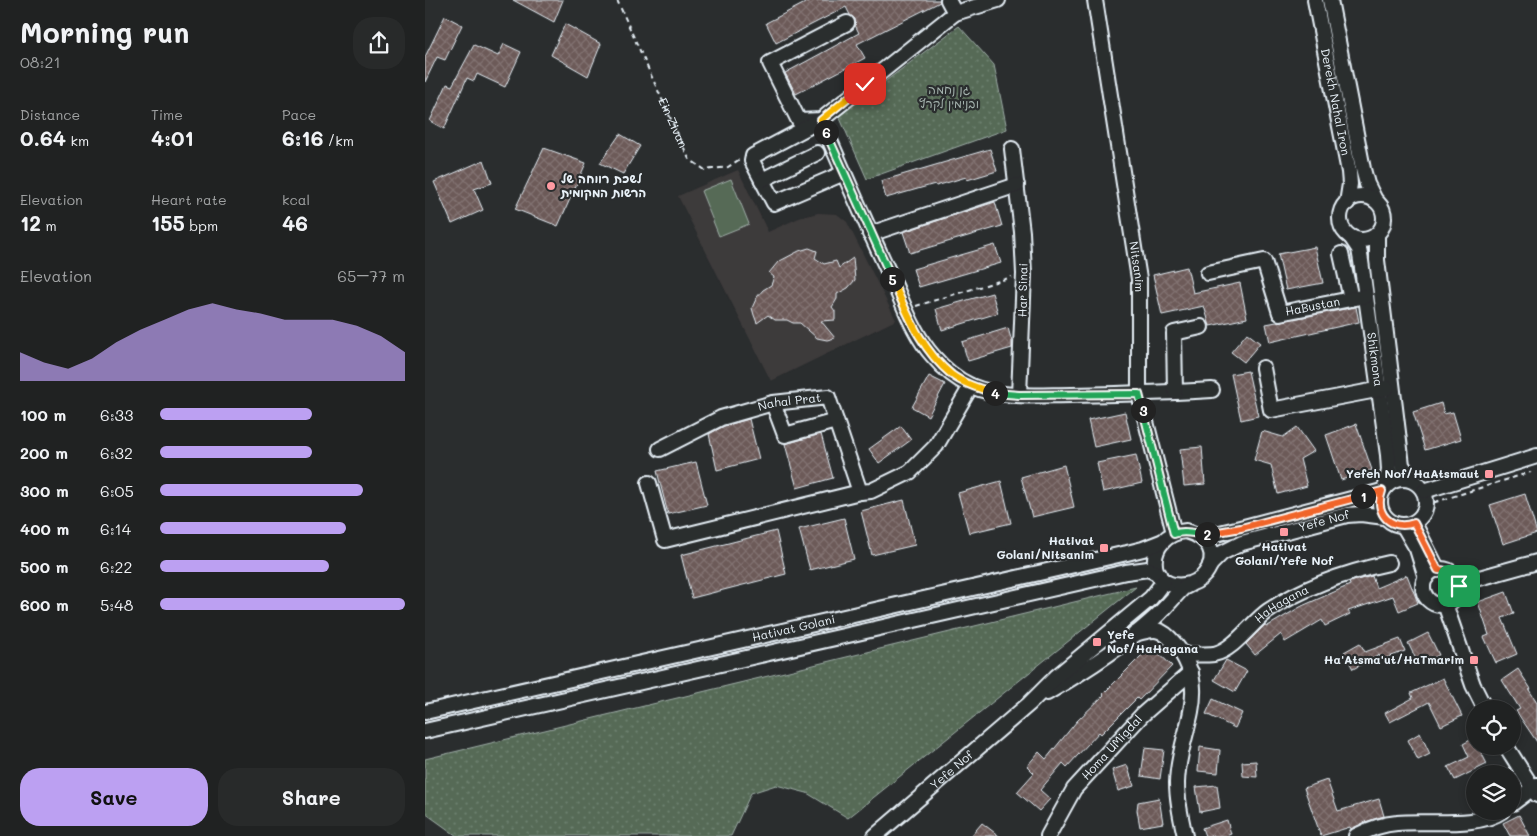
<!DOCTYPE html>
<meta charset="utf-8">
<style>
:root{--surface:#202222;--page:#282a2a;--text:#f1f3f6;--muted:#a2a4a5;--line:#3d3f40;--accent:#bca0f2}
body{margin:0;font-family:Mali,"Playpen Sans Hebrew",sans-serif;background:var(--page);color:var(--text);height:100vh;display:flex;flex-direction:column;font-size:19px;white-space:nowrap}
*{box-sizing:border-box;margin:0}
p{font-size:16px;color:var(--muted)}
.icon{flex:none;width:28px;height:28px;fill:none;stroke:currentColor;stroke-width:2;stroke-linecap:round;stroke-linejoin:round}
.map{position:relative;flex:1;overflow:hidden}
.details{display:flex;flex-direction:column;background:var(--surface);width:425px}
.details>*{flex:none}
.buttons{position:absolute;left:1041px;top:700px;display:grid;gap:10px}
.buttons a{display:grid;place-items:center;width:55px;height:55px;border-radius:50%;background:var(--surface);box-shadow:0 2px 8px #0003,0 0 0 1px var(--line);font-size:25px}
.pin{position:absolute;display:grid;place-items:center;width:42px;height:42px;color:#fff;margin:-21px;border-radius:10px;box-shadow:0 2px 8px #0006}
.km{position:absolute;width:25px;height:25px;margin:-12px;border-radius:50%;background:#222;color:#fff;font-size:14px;line-height:25px;text-align:center}
.round{display:grid;place-items:center;flex:none;width:52px;height:52px;border-radius:20px;background:var(--page)}
.headline{display:flex;align-items:center;justify-content:space-between;height:85px;padding:0 20px}
h1{font-size:28px;font-weight:800;line-height:38px}
.stats{display:grid;grid-template-columns:repeat(3,1fr);gap:8px;height:85px;padding:5px 20px}
.stats div{display:grid;align-content:center}
.stats b{font-size:21px;font-weight:800}
.stats small{font-size:14px;font-weight:400}
.stats p{font-size:14px}
.chart{height:140px;padding:10px 20px}
.chart p{display:flex;justify-content:space-between}
.chart svg{width:100%;height:90px;margin-top:5px;fill:var(--accent);opacity:.7}
.action{display:flex;gap:10px;margin-top:auto;padding:10px 20px}
.action a{flex:1;height:58px;border-radius:20px;background:var(--accent);color:#111;font-size:20px;font-weight:800;line-height:58px;text-align:center}
.action a+a{background:var(--page);color:var(--text)}
ul{padding:0 20px;list-style:none;font-size:16px}
li{display:grid;grid-template-columns:80px 60px 1fr;align-items:center;height:38px}
li i{height:12px;border-radius:6px;background:var(--accent)}
main{display:flex;flex:1;min-height:0}
.map>svg:first-child{display:block}
.built{fill:#3e3a3b}
.grass{fill:url(#grass-dots);stroke:#9faea8}
.garden{fill:#566b57;stroke:#9faea8}
.building{fill:url(#building-cross-hatch);stroke:#e8f1f8}
.lines{fill:none;stroke-linecap:round;stroke-linejoin:round}
.minor-casing{stroke:#e8f1f8;stroke-width:18}
.path{stroke:#e8f1f8;stroke-width:2;stroke-dasharray:5 4;stroke-linecap:butt}
.minor{stroke:#2a2d2e;stroke-width:14}
.split-1-casing{stroke:#fff;stroke-width:10}
.split-2-casing{stroke:#fff;stroke-width:10}
.split-3-casing{stroke:#fff;stroke-width:10}
.split-4-casing{stroke:#fff;stroke-width:10}
.split-5-casing{stroke:#fff;stroke-width:10}
.split-6-casing{stroke:#fff;stroke-width:10}
.split-7-casing{stroke:#fff;stroke-width:10}
.split-1{stroke:#f0652b;stroke-width:6}
.split-2{stroke:#f0652b;stroke-width:6}
.split-3{stroke:#22a559;stroke-width:6}
.split-4{stroke:#22a559;stroke-width:6}
.split-5{stroke:#f5b400;stroke-width:6}
.split-6{stroke:#22a559;stroke-width:6}
.split-7{stroke:#f5b400;stroke-width:6}
.poi-dot{fill:#ff9aa2;stroke:#2a2d2e;stroke-width:2}
.labels{text-anchor:middle;stroke-width:4.5;stroke-linejoin:round;paint-order:stroke}
.park-label{font-size:12px;fill:#a6b5b0;stroke:#2a2d2e}
.street-label{font-size:12px;fill:#e8f1f8;stroke:#2a2d2e}
.poi-label{font-size:12px;font-weight:bold;fill:#e8f1f8;stroke:#2a2d2e;text-anchor:end}
</style>
<main>
<section class="details">
<div class="headline"><div><h1>Morning run</h1><p>08:21</p></div><a class="round"><svg class="icon" aria-label="share" viewBox="0 0 24 24"><path d="M12 15V3M7 8l5-5 5 5M5 13v7h14v-7"/></svg></a></div>
<div class="stats">
<div><p>Distance</p><b>0.64<small> km</small></b></div>
<div><p>Time</p><b>4:01</b></div>
<div><p>Pace</p><b>6:16<small> /km</small></b></div>
</div>
<div class="stats">
<div><p>Elevation</p><b>12<small> m</small></b></div>
<div><p>Heart rate</p><b>155<small> bpm</small></b></div>
<div><p>kcal</p><b>46</b></div>
</div>
<div class="chart"><p><span>Elevation</span>65–77 m</p>
<svg viewBox="0 0 160 44" preserveAspectRatio="none"><path d="M0 44V30L10 35L20 38L30 33L40 25L50 19L60 14L70 9L80 6L90 9L100 11L110 14L120 14L130 14L140 17L150 22L160 30V44z"/></svg>
</div>
<ul>
<li><b>100 m</b>6:33<i style="width:62%"></i></li>
<li><b>200 m</b>6:32<i style="width:62%"></i></li>
<li><b>300 m</b>6:05<i style="width:83%"></i></li>
<li><b>400 m</b>6:14<i style="width:76%"></i></li>
<li><b>500 m</b>6:22<i style="width:69%"></i></li>
<li><b>600 m</b>5:48<i style="width:100%"></i></li>
</ul>
<div class="action"><a>Save</a><a>Share</a></div>
</section>
<div class="map">
<svg width="1112" height="836" viewBox="0 0 1112 836">
<defs>
<pattern id="grass-dots" width="8" height="8" patternUnits="userSpaceOnUse" patternTransform="scale(1.25)"><rect width="8" height="8" fill="#566b57"/><path d="M2 2h.1M6 6h.1" fill="none" stroke="#6e8170" stroke-width="1.8" stroke-linecap="round"/></pattern>
<pattern id="building-cross-hatch" width="8" height="8" patternUnits="userSpaceOnUse" patternTransform="scale(1.25)"><rect width="8" height="8" fill="#6c5a58"/><path d="M0 0l8 8M0 8l8-8" fill="none" stroke="#817271"/></pattern>
</defs>
<rect width="100%" height="100%" fill="#2a2d2e"/>
<filter id="ink" filterUnits="userSpaceOnUse"><feTurbulence type="fractalNoise" baseFrequency=".02" numOctaves="2"/><feDisplacementMap in="SourceGraphic" scale="10" xChannelSelector="R" yChannelSelector="G"/><feConvolveMatrix kernelMatrix="1 2 1 2 8 2 1 2 1" color-interpolation-filters="sRGB"/></filter>
<g filter="url(#ink)">
<path class="built" d="M313,170L343,232L374,218L393,213L412,214L422,222L471,320L346,381L253,196Z"/>
<path class="grass" d="M534,26L569,65L582,129L442,179L414,116Z
M711,587L423,818L382,793L351,785L326,793L306,836H32L0,813V759Z"/>
<path class="garden" d="M306,179L324,224L294,236L276,191Z"/>
<path class="building" d="M88,0H138L129,22Z
M386,0H514L515,2L432,44L440,58L371,94L360,73L434,33L430,25V19L425,15L421,7L351,43L341,23Z
M20,16L37,25L20,60L12,57L0,82V57Z
M140,24L176,44L163,76L126,55Z
M79,44L96,52L80,87L52,74L49,81L42,78L19,129L5,121L22,84L27,86L49,45L73,56Z
M195,134L215,146L198,174L175,163Z
M119,148L161,163L133,226L90,209Z
M565,149L572,171L542,180L541,177L511,186L510,184L461,198L456,181Z
M59,160L67,183L49,189L58,210L27,224L9,182Z
M570,202L577,226L485,253L478,232Z
M570,245L576,263L494,287L488,269Z
M890,247L898,283L861,290L853,254Z
M384,248L392,251L390,258L399,264L411,261L414,268L428,258L430,280L423,288L412,294V299L407,307L410,311V320L396,321L410,338L402,340L392,338L375,323H368L362,320H350L343,315L332,323L329,315L327,308L332,297L338,290L346,285L349,277L344,273L353,262L374,251Z
M762,267L768,293L815,283L822,318L785,326L779,306L737,315L728,275Z
M567,293L573,313L517,330L511,309Z
M931,307L934,322L845,342L841,324Z
M583,328L587,342V348L543,361L537,342Z
M822,333L835,343L819,362L806,352Z
M823,371L833,416L816,420L806,374Z
M504,376L520,384L503,416L487,407Z
M1016,403L1019,414L1028,412L1036,439L1000,450L988,412Z
M700,412L706,439L669,447L663,420Z
M324,419L334,459L292,470L284,434L299,426Z
M931,424L947,470L916,480L901,435Z
M476,426L486,440L454,463L444,449Z
M872,427L889,451L875,459L882,486L853,494L846,465L829,460L837,431L858,437Z
M396,434L408,478L372,488L360,444Z
M777,447L780,484L759,486L755,449Z
M711,455L717,483L678,492L672,463Z
M271,462L282,505L243,514L232,471Z
M639,465L649,507L607,517L596,477Z
M576,481L586,523L544,533L533,493Z
M1100,494L1112,533L1078,544L1065,505Z
M479,500L490,545L447,555L436,511Z
M419,518L429,559L385,570L374,529Z
M351,531L361,574L267,598L256,555Z
M982,575L993,603L974,611L968,596L923,611L925,614L900,626L897,620L860,642L856,634L830,655L821,644L840,625L841,627L877,606L925,585L924,582L947,576L951,588Z
M1081,592L1089,614L1077,618L1092,654L1071,663L1059,637L1064,635L1053,602Z
M1003,633L1014,655L994,665L983,643Z
M975,639L980,651L956,660L954,655L928,669L919,652L935,643L940,652Z
M726,646L747,666L714,700L712,698L676,734L674,732L642,767L638,763L615,790L625,799L614,811L592,792L609,773L602,766L614,752L621,759L652,721L679,695L678,694Z
M801,660L822,671L810,692L789,680Z
M1093,669L1106,689L1104,690L1112,702V742L1091,711L1095,709L1077,680Z
M1018,678L1037,716L1016,726L1004,702L965,722L960,713L988,698L986,693Z
M788,699L817,713L810,728L781,714Z
M995,733L1005,754L993,760L983,740Z
M1049,738L1050,746H1053L1062,764L1030,780L1023,767L1044,757L1038,744Z
M775,747L795,750L793,773L773,771Z
M720,748L739,750L735,779L716,776Z
M831,761L832,777L818,776L817,762Z
M702,765L709,786L693,791L687,770Z
M902,780L913,811L954,799L959,816L943,821L926,829L925,827L896,836L879,788Z
M792,785L795,808L775,812L771,787Z
M734,798L738,823L715,827L712,810L713,802Z
M1094,815L1105,836H1085L1078,823Z
M802,820L806,834L801,836H780L777,828Z
M557,823L574,836H546Z"/>
<g class="lines">
<g class="minor-casing">
<g id="minor">
<path d="M523,0L530,13"/>
<path id="s2" d="M670,0L714,279V394L749,533"/>
<path id="s3" d="M890,0L924,172L925,184L922,203"/>
<path d="M905,0L938,169L942,184L950,200"/>
<path d="M422,23L345,63L374,121L396,120L530,13L573,0"/>
<path d="M587,149L597,232L599,274L594,395"/>
<path d="M419,173L349,203L327,161L328,156L396,120C419,173 442,227 467,279C479,305 489,335 508,356C518,368 531,379 546,386C577,399 614,395 647,395C694,394 740,393 787,390"/>
<path d="M337,180L392,153"/>
<circle cx="937" cy="218" r="22"/>
<path d="M445,234L592,185"/>
<path d="M952,234V260L977,465L987,480"/>
<path id="s4" d="M926,237L934,249L936,261L963,455L964,470L961,486"/>
<path d="M916,254L926,299"/>
<path id="s5" d="M783,273L839,261L855,313L941,296"/>
<path d="M838,368L846,410L962,388"/>
<path d="M750,392L749,333L776,327"/>
<path d="M348,403L360,435L411,421"/>
<path id="s6" d="M235,449L296,418L348,403L403,397L435,492L446,491L485,472L511,446L546,386"/>
<circle cx="978" cy="502" r="23"/>
<path d="M224,483L240,540L435,492"/>
<path d="M999,491L1112,456"/>
<path d="M989,523L1013,570"/>
<path d="M978,525L992,549L1001,578"/>
<path d="M761,531C783,537 795,554 780,574C775,580 767,584 760,585C719,591 720,534 761,531Z"/>
<path d="M773,535L795,533L815,528L957,491"/>
<path id="s7" d="M785,565L797,553L817,543L922,515L936,514L960,517"/>
<circle cx="1016" cy="587" r="18"/>
<path d="M1034,587L1040,582L1112,562"/>
<path d="M1020,604L1048,685L1060,709"/>
<path d="M710,634C730,628 736,627 750,644C789,692 753,730 752,783C752,801 756,819 760,836"/>
<path id="s8" d="M759,655C769,654 780,655 789,654C809,650 827,622 843,611C880,586 922,572 964,563"/>
<path d="M622,693C656,673 696,648 726,621C738,611 747,599 758,588L764,585"/>
<path id="s9" d="M0,712L702,553L718,549L736,542"/>
<path d="M0,731L701,572L723,569L734,574"/>
<path d="M1081,746L1112,795"/>
<path d="M1088,803L1112,785"/>
<path id="s10" d="M450,836L604,704L631,677L726,598L739,581"/>
<path id="s11" d="M623,836L649,789L717,715L766,672"/>
<path d="M931,836C944,829 958,824 972,823C1001,820 1054,828 1077,811"/>
</g>
</g>
<g class="path">
<path id="s1" d="M192,0L264,159L280,170L303,167L315,159"/>
<path d="M491,306L587,277"/>
<path d="M1001,505L1106,472"/>
</g>
<use href="#minor" class="minor"/>
</g>
</g>
<g class="lines" filter="url(#ink)">
<g class="split-1-casing">
<path id="split-1" d="M938,496L957,491C949,514 966,531 989,523L1013,570C1025,570 1031,575 1034,586"/>
</g>
<g class="split-2-casing">
<path id="split-2" d="M782,534L816,528L938,496"/>
</g>
<g class="split-3-casing">
<path id="split-3" d="M718,410L749,534C760,529 770,535 782,534"/>
</g>
<g class="split-4-casing">
<path id="split-4" d="M570,393L594,395L714,394L718,410"/>
</g>
<g class="split-5-casing">
<path id="split-5" d="M467,279C482,313 496,350 527,375C539,384 555,389 570,393"/>
</g>
<g class="split-6-casing">
<path id="split-6" d="M401,132L467,279"/>
</g>
<g class="split-7-casing">
<path id="split-7" d="M401,132L396,120L440,84"/>
</g>
<use href="#split-1" class="split-1"/>
<use href="#split-2" class="split-2"/>
<use href="#split-3" class="split-3"/>
<use href="#split-4" class="split-4"/>
<use href="#split-5" class="split-5"/>
<use href="#split-6" class="split-6"/>
<use href="#split-7" class="split-7"/>
</g>
<g class="poi-dot">
<circle cx="126" cy="186" r="5"/>
<rect x="1059" y="469" width="10" height="10" rx="2.5"/>
<rect x="854" y="527" width="10" height="10" rx="2.5"/>
<rect x="674" y="543" width="10" height="10" rx="2.5"/>
<rect x="667" y="637" width="10" height="10" rx="2.5"/>
<rect x="1044" y="655" width="10" height="10" rx="2.5"/>
</g>
<g class="labels">
<g class="park-label">
<text x="524" y="94">גן נחמה<tspan x="524" dy="14">ובנימין לקרץ</tspan></text>
</g>
<g class="street-label">
<text dy="4" stroke="none"><textPath href="#s3" startOffset="104">Derekh Nahal Iron</textPath></text>
<text dy="4" stroke="none"><textPath href="#s1" startOffset="135">Ein Zivan</textPath></text>
<text dy="4" stroke="none"><textPath href="#s2" startOffset="270">Nitsanim</textPath></text>
<text transform="translate(598 290) rotate(-89)" y="4">Har Sinai</text>
<text dy="4" stroke="none"><textPath href="#s5" startOffset="145">HaBustan</textPath></text>
<text dy="4" stroke="none"><textPath href="#s4" startOffset="126">Shikmona</textPath></text>
<text dy="4" stroke="none"><textPath href="#s6" startOffset="139">Nahal Prat</textPath></text>
<text dy="4" stroke="none"><textPath href="#s7" startOffset="124">Yefe Nof</textPath></text>
<text dy="4" stroke="none"><textPath href="#s8" startOffset="115">HaHagana</textPath></text>
<text dy="4" stroke="none"><textPath href="#s9" startOffset="378">Hativat Golani</textPath></text>
<text dy="4" stroke="none"><textPath href="#s11" startOffset="110">Homa UMigdal</textPath></text>
<text dy="4" stroke="none"><textPath href="#s10" startOffset="101">Yefe Nof</textPath></text>
</g>
<g class="poi-label">
<text x="136" y="183" text-anchor="start">לשכת רווחה של<tspan x="136" dy="14">הרשות המקומית</tspan></text>
<text x="1054" y="478">Yefeh Nof/HaAtsmaut</text>
<text x="669" y="545">Hativat<tspan x="669" dy="14">Golani/Nitsanim</tspan></text>
<text x="859" y="551" text-anchor="middle">Hativat<tspan x="859" dy="14">Golani/Yefe Nof</tspan></text>
<text x="682" y="639" text-anchor="start">Yefe<tspan x="682" dy="14">Nof/HaHagana</tspan></text>
<text x="1039" y="664">Ha'Atsma'ut/HaTmarim</text>
</g>
</g>
</svg>
<div class="buttons">
<a><svg class="icon" aria-label="locate" viewBox="0 0 24 24"><circle cx="12" cy="12" r="6"/><path d="M12 2v4M12 18v4M2 12h4M18 12h4"/></svg></a>
<a><svg class="icon" aria-label="layers" viewBox="0 0 24 24"><path d="M12 4l9 5-9 5-9-5zM3 14l9 5 9-5"/></svg></a>
</div>
<div class="pin" style="left:1034px;top:586px;background:#1e9e55"><svg class="icon" aria-label="arrive" viewBox="0 0 24 24"><path d="M6 21V4h12l-3 4 3 4H6"/></svg></div>
<div class="pin" style="left:440px;top:84px;background:#d93025"><svg class="icon" aria-label="check" viewBox="0 0 24 24"><path d="M5 12l5 5 9-10"/></svg></div>
<b class="km" style="left:938px;top:496px">1</b>
<b class="km" style="left:782px;top:534px">2</b>
<b class="km" style="left:718px;top:410px">3</b>
<b class="km" style="left:570px;top:393px">4</b>
<b class="km" style="left:467px;top:279px">5</b>
<b class="km" style="left:401px;top:132px">6</b>
</div>
</main>
